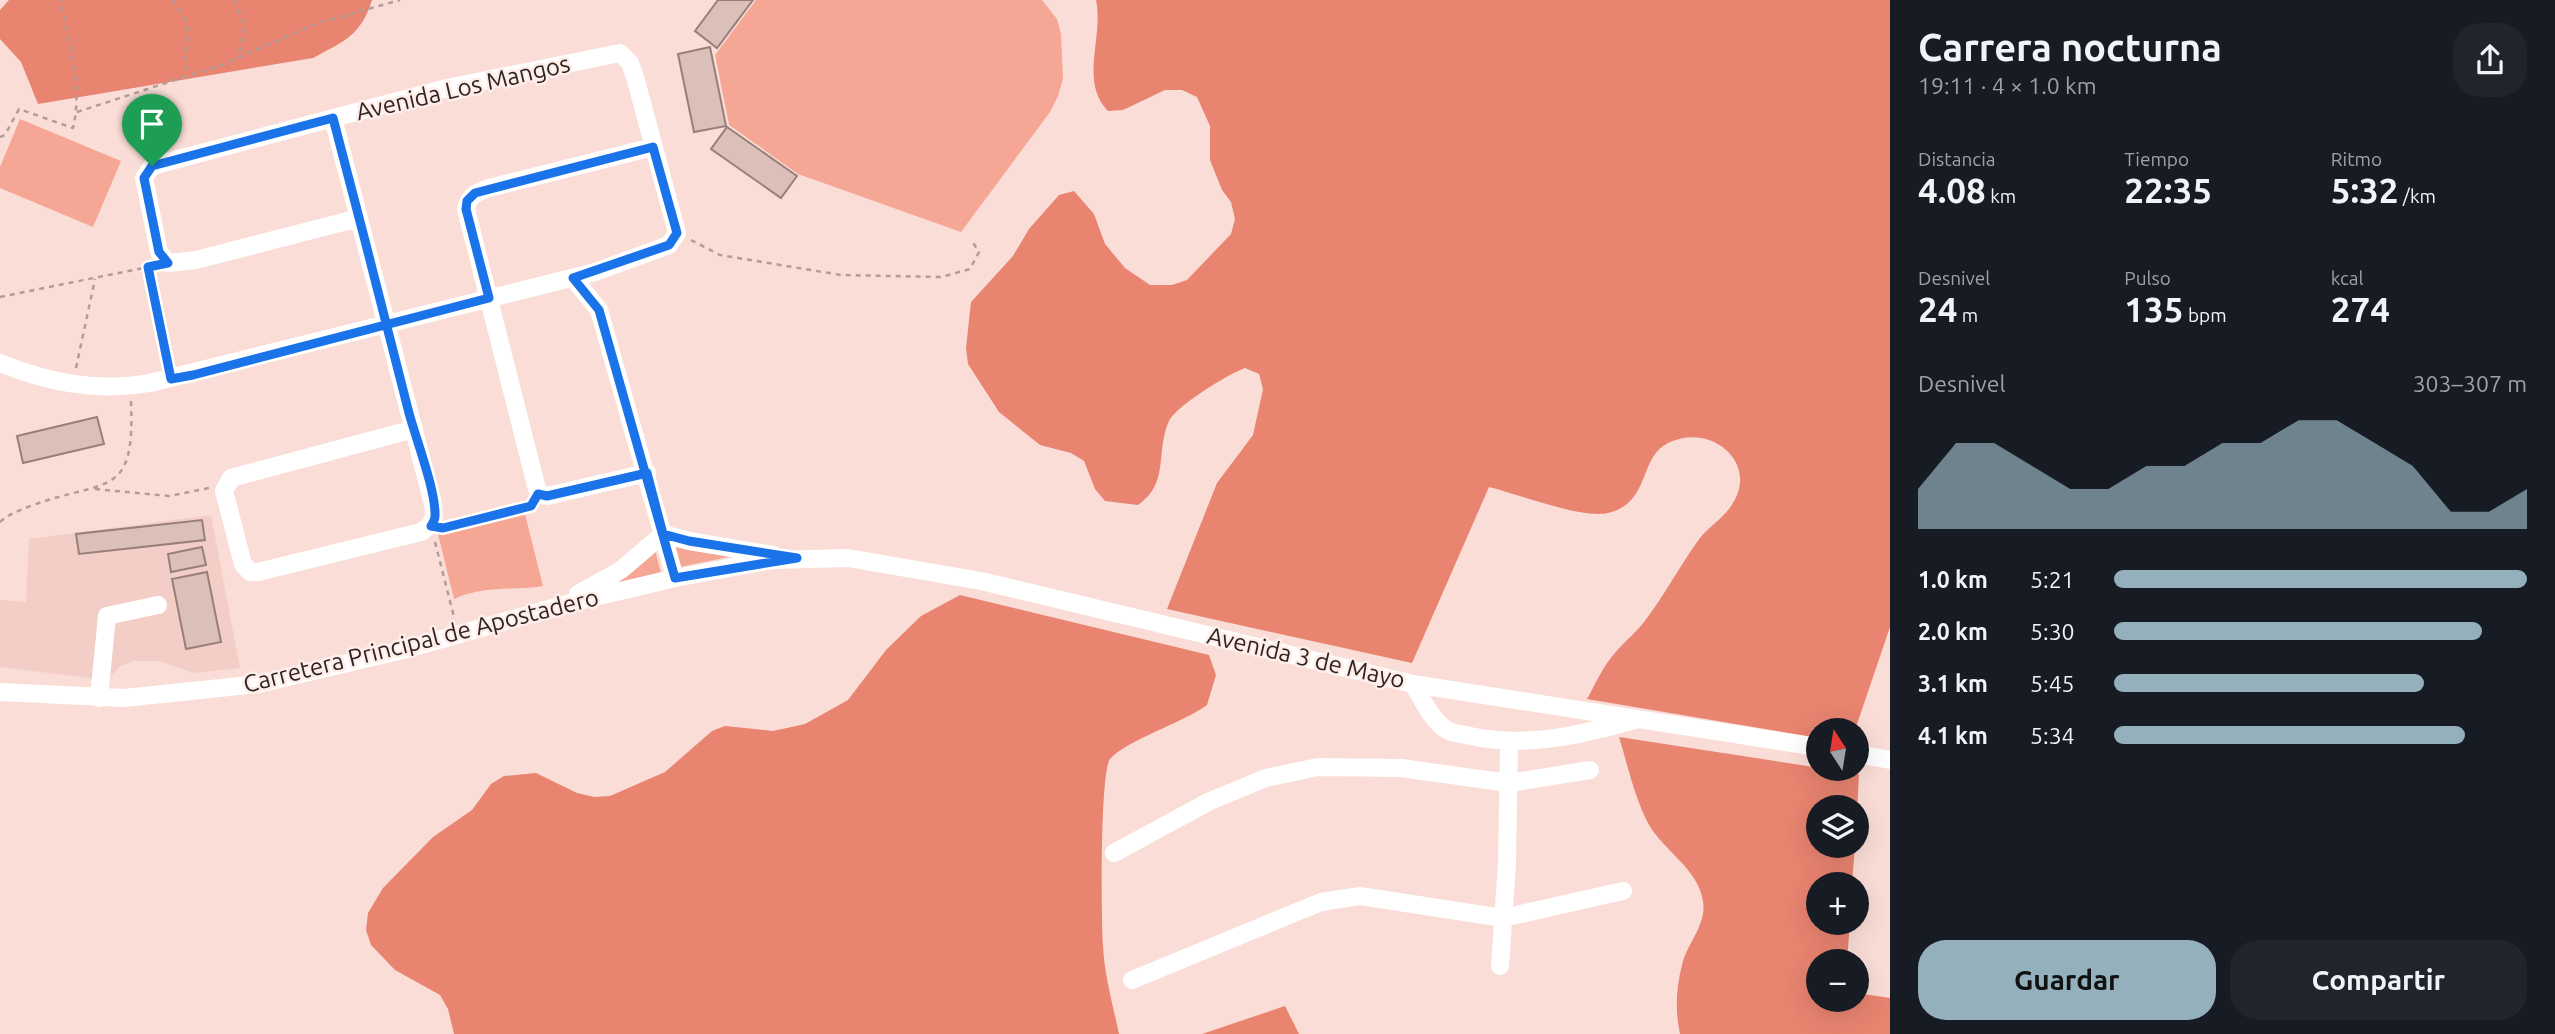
<!DOCTYPE html>
<html lang="es">
<meta charset="utf-8">
<style>
:root{--surface:#171b24;--page:#20242c;--text:#f1f3f6;--muted:#9ea1a6;--accent:#93b0bc}
body{margin:0;font-family:Ubuntu,sans-serif;background:var(--page);color:var(--text);height:100vh;display:flex;flex-direction:column;font-size:26px;white-space:nowrap}
*{box-sizing:border-box;margin:0}
p{font-size:23px;color:var(--muted)}
.icon{flex:none;width:38px;height:38px;fill:none;stroke:currentColor;stroke-width:2;stroke-linecap:round;stroke-linejoin:round}
.map{position:relative;flex:1;overflow:hidden}
.sheet{display:flex;flex-direction:column;background:var(--surface);width:665px}
.sheet>*{flex:none}
.needle{width:46px;rotate:348deg}
.tools{position:absolute;left:1806px;top:718px;display:grid;gap:14px}
.tools a{display:grid;place-items:center;width:63px;height:63px;border-radius:50%;background:var(--surface);box-shadow:0 7px 28px #0002;font-size:35px}
.pin{position:absolute;display:grid;place-items:center;width:60px;height:60px;color:#fff;margin:-72px -30px;border-radius:50% 50% 50% 0;rotate:-45deg;box-shadow:0 0 7px #0007}
.pin .icon{rotate:45deg}
.round{display:grid;place-items:center;flex:none;width:74px;height:74px;border-radius:28px;background:var(--page)}
.overview{display:flex;align-items:center;justify-content:space-between;height:119px;padding:0 28px}
h1{font-size:38px;font-weight:600;line-height:52px}
.figures{display:grid;grid-template-columns:repeat(3,1fr);gap:10px;height:119px;padding:7px 28px}
.figures div{display:grid;align-content:center}
.figures b{font-size:35px;font-weight:600}
.figures small{font-size:19px;font-weight:400}
.figures p{font-size:19px}
.chart{height:196px;padding:14px 28px}
.chart p{display:flex;justify-content:space-between}
.chart svg{width:100%;height:126px;margin-top:7px;fill:var(--accent);opacity:.7}
.action{display:flex;gap:14px;margin-top:auto;padding:14px 28px}
.action a{flex:1;height:80px;border-radius:28px;background:var(--accent);color:#111;font-size:28px;font-weight:600;line-height:80px;text-align:center}
.action a+a{background:var(--page);color:var(--text)}
ul{padding:0 28px;list-style:none;font-size:23px}
li{display:grid;grid-template-columns:112px 84px 1fr;align-items:center;height:52px}
li i{height:18px;border-radius:9px;background:var(--accent)}
main{display:flex;flex:1;min-height:0}
.map>svg:first-child{display:block}
.built{fill:#f3cec6}
.green{fill:#f6a695}
.forest{fill:#e88470}
.building{fill:#dbbfb9;stroke:#997f7a;stroke-width:2}
.lines{fill:none;stroke-linecap:round;stroke-linejoin:round}
.path{stroke:#b39c98;stroke-width:2.5;stroke-dasharray:5 5;stroke-linecap:butt}
.minor{stroke:#fff;stroke-width:18}
.route-casing{stroke:#fff;stroke-width:14}
.route{stroke:#1a73e8;stroke-width:9}
.labels{text-anchor:middle;stroke-width:5;stroke-linejoin:round;paint-order:stroke}
.street-label{font-size:24px;fill:#2e2422;stroke:#ffede9}
</style>
<main>
<div class="map">
<svg width="1890" height="1034" viewBox="0 0 1890 1034">
<rect width="100%" height="100%" fill="#faddd7"/>
<path class="built" d="M211,515L240,668L193,673L160,661H133L121,666L106,680L0,667V600L26,602L29,539Z"/>
<path class="green" d="M756,0H1042L1057,19L1061,34L1063,79L1058,96L1050,112L961,232L798,174L729,125L715,55Z
M20,119L121,161L93,227L0,188V167Z
M524,510L543,586C512,591 484,585 454,599L438,534Z
M675,547L738,555L680,567Z
M655,550L661,573L618,583Z"/>
<path class="forest" d="M9,0H372C361,35 345,41 313,58L38,104L21,62L0,39V10Z
M1096,0H1890V627L1855,730H1818V738L1587,699C1596,683 1603,666 1615,653C1625,641 1638,631 1647,618C1665,594 1680,566 1697,542C1707,527 1724,519 1733,503C1759,461 1709,422 1668,443C1638,458 1651,503 1608,513C1581,519 1518,494 1489,487L1412,663L1167,609L1217,483L1253,435L1263,389L1259,374L1245,368C1228,374 1176,406 1169,421C1155,452 1170,483 1138,505L1105,501L1095,489L1084,461L1071,453L1040,445L999,412L968,364L966,348L971,302L1013,256L1029,229L1059,195L1074,191L1094,214L1105,244L1125,268L1150,285H1172L1187,280L1231,234L1235,219L1231,202L1222,190L1210,160V126L1197,97L1182,90H1165L1123,110L1108,111C1079,82 1104,37 1096,0Z
M960,595L1209,655L1216,675L1207,705C1182,723 1125,741 1110,759C1100,772 1101,920 1103,945C1104,974 1113,1005 1119,1034H454L448,1009L440,995L395,970L371,945L366,930L368,913L383,888L433,837L472,810L491,784L504,776L536,773L577,793L594,797L610,796L665,772L712,731L725,726L773,731L805,724L848,700L886,650L921,616Z
M1619,737L1859,774L1857,813V807H1818V845H1855L1852,884H1818V922H1850L1847,961H1818V999H1857V993L1890,998V1034H1680C1675,1011 1676,989 1682,965C1687,943 1707,925 1703,901C1698,868 1663,851 1648,823C1634,796 1628,766 1619,737Z
M1285,1006L1299,1034H1202Z"/>
<path class="building" d="M718,0H753L717,48L695,31Z
M710,47L726,126L694,132L678,54Z
M727,127L797,176L781,198L711,149Z
M97,417L104,444L23,463L17,436Z
M202,520L205,540L79,554L76,534Z
M202,547L206,565L171,572L168,554Z
M207,572L221,642L186,649L172,579Z"/>
<g class="lines">
<path class="path" d="M173,0C202,38 177,40 188,76
M234,0L245,25L238,58
M77,112L221,65L318,23L400,0
M0,137L5,135L19,109L73,128C83,89 68,40 61,0
M691,240L720,255L841,275L941,277L970,269L979,252L972,241
M148,267L167,362
M0,297L148,267
M76,368L95,279
M95,489L169,496L209,488
M0,522C10,513 21,510 33,505C109,478 135,499 131,401
M450,526L528,507
M435,542L454,617"/>
<path class="minor" d="M333,118L433,504C435,519 434,524 421,532L258,572H250L243,564L224,491L231,478L414,429
M573,278L599,310L675,578
M0,363C50,383 97,392 150,383L595,272L669,245L677,233L635,77L630,63L620,53L447,88L152,166L144,178L159,252L168,263L196,260L359,218
M647,473L547,496L538,493L466,209C468,196 477,192 489,188L653,147
M578,594L621,570L663,534L689,541L773,555
M1413,684C1422,699 1433,723 1449,731C1455,734 1464,734 1470,736C1526,748 1581,735 1635,720
M0,692L124,698L258,684L403,650L574,602L675,578L772,560L848,558L981,581L1413,684L1818,747
M99,698L107,616L158,605
M1857,754L1890,760
M1114,853L1210,801L1266,778L1318,767L1401,768L1509,783L1590,770
M1500,966L1507,863L1509,742
M1132,980L1321,902L1360,896L1503,918L1623,891"/>
</g>
<g class="lines">
<g class="route-casing">
<path id="route" d="M152,166L333,118C359,216 384,315 409,413C416,439 436,491 435,516C435,520 433,523 431,526L443,528L531,506L538,494L547,496L647,473L663,534L689,541L797,558L675,578L599,310L573,278L669,245L677,233L653,147L475,193L467,201L466,209L489,298L193,375L171,379L148,267L168,263L159,252L144,178L152,166"/>
</g>
<use href="#route" class="route"/>
</g>
<g class="labels">
<g class="street-label">
<text transform="translate(463 88) rotate(-13)" y="8">Avenida Los Mangos</text>
<text transform="translate(421 641) rotate(-14)" y="8">Carretera Principal de Apostadero</text>
<text transform="translate(1306 658) rotate(13)" y="8">Avenida 3 de Mayo</text>
</g>
</g>
</svg>
<div class="tools">
<a><svg class="needle" viewBox="-14 -14 28 28"><path d="M0-13l5 13h-10z" fill="#e53935"/><path d="M0 13l5-13h-10z" fill="#9ea1a6"/></svg></a>
<a><svg class="icon" aria-label="layers" viewBox="0 0 24 24"><path d="M12 4l9 5-9 5-9-5zM3 14l9 5 9-5"/></svg></a>
<a>+</a>
<a>−</a>
</div>
<div class="pin" style="left:152px;top:166px;background:#1e9e55"><svg class="icon" aria-label="arrive" viewBox="0 0 24 24"><path d="M6 21V4h12l-3 4 3 4H6"/></svg></div>
</div>
<section class="sheet">
<div class="overview"><div><h1>Carrera nocturna</h1><p>19:11 · 4 × 1.0 km</p></div><a class="round"><svg class="icon" aria-label="share" viewBox="0 0 24 24"><path d="M12 15V3M7 8l5-5 5 5M5 13v7h14v-7"/></svg></a></div>
<div class="figures">
<div><p>Distancia</p><b>4.08<small> km</small></b></div>
<div><p>Tiempo</p><b>22:35</b></div>
<div><p>Ritmo</p><b>5:32<small> /km</small></b></div>
</div>
<div class="figures">
<div><p>Desnivel</p><b>24<small> m</small></b></div>
<div><p>Pulso</p><b>135<small> bpm</small></b></div>
<div><p>kcal</p><b>274</b></div>
</div>
<div class="chart"><p><span>Desnivel</span>303–307 m</p>
<svg viewBox="0 0 160 44" preserveAspectRatio="none"><path d="M0 44V30L10 14L20 14L30 22L40 30L50 30L60 22L70 22L80 14L90 14L100 6L110 6L120 14L130 22L140 38L150 38L160 30V44z"/></svg>
</div>
<ul>
<li><b>1.0 km</b>5:21<i style="width:100%"></i></li>
<li><b>2.0 km</b>5:30<i style="width:89%"></i></li>
<li><b>3.1 km</b>5:45<i style="width:75%"></i></li>
<li><b>4.1 km</b>5:34<i style="width:85%"></i></li>
</ul>
<div class="action"><a>Guardar</a><a>Compartir</a></div>
</section>
</main>
